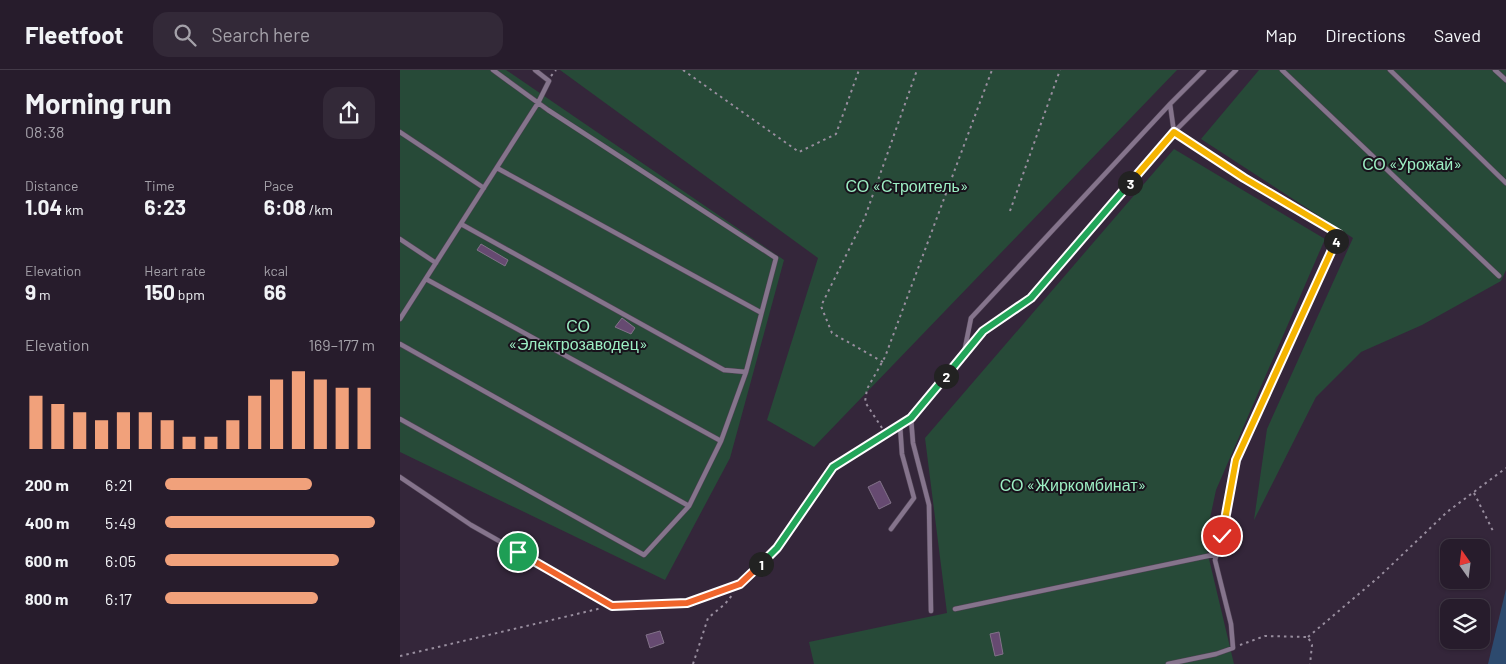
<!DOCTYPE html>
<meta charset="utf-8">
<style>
:root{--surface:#271c2c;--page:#332938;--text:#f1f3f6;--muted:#a4a1a9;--line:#433a48;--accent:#f1a17b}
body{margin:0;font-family:Barlow,sans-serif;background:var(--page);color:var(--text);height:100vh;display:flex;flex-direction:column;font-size:19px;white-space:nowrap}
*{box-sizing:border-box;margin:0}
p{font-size:16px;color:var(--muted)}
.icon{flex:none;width:28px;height:28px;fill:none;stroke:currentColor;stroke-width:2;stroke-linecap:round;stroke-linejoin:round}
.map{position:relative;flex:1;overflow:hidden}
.side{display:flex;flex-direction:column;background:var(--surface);width:400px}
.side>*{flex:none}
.needle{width:32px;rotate:346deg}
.fabs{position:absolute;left:1040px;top:469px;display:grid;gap:10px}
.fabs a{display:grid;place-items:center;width:50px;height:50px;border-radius:10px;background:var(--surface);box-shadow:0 1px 4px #0004,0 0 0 1px var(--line);font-size:25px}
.pin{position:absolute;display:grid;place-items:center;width:42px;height:42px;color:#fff;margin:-21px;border:2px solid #fff;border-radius:50%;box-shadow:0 1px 5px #0007}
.km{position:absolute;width:25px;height:25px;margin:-12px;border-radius:50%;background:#222;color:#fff;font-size:14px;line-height:25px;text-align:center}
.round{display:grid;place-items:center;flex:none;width:52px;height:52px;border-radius:15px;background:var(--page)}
.headline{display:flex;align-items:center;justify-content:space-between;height:85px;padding:0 25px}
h1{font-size:28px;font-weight:700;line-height:38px}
.stats{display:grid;grid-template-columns:repeat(3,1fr);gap:8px;height:85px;padding:5px 25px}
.stats div{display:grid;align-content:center}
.stats b{font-size:21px;font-weight:700}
.stats small{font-size:14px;font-weight:400}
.stats p{font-size:14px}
.chart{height:140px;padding:10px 25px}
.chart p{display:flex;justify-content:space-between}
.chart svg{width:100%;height:90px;margin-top:5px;stroke:var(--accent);stroke-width:6}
ul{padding:0 25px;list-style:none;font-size:16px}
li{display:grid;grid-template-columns:80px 60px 1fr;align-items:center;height:38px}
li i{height:12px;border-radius:6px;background:var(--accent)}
header{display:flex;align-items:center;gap:30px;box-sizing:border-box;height:70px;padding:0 25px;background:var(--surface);border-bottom:1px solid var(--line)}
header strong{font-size:24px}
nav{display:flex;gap:28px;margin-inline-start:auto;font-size:18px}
.search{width:350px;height:45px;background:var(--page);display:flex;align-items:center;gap:12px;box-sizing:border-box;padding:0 18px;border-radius:15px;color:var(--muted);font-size:19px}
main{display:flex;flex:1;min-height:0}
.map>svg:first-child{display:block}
.green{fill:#274a38}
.water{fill:#2d4a6e}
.building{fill:#664a71;stroke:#827289}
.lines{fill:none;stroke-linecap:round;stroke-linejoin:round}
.service-casing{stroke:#4e4253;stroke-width:5.5}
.path{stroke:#998e9f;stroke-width:2;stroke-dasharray:2.5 4;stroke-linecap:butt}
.service{stroke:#85748c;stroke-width:4.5}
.split-1-casing{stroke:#fff;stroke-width:10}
.split-2-casing{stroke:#fff;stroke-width:10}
.split-3-casing{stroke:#fff;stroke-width:10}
.split-4-casing{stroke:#fff;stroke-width:10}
.split-5-casing{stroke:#fff;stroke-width:10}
.split-1{stroke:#f0652b;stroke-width:6}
.split-2{stroke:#22a559;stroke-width:6}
.split-3{stroke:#22a559;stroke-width:6}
.split-4{stroke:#f5b400;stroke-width:6}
.split-5{stroke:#f5b400;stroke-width:6}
.labels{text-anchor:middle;stroke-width:4;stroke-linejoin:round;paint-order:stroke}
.park-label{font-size:16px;fill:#9ceec3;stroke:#18121b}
</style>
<header>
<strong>Fleetfoot</strong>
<div class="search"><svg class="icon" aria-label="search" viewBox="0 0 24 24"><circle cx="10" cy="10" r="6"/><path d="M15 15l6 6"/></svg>Search here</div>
<nav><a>Map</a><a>Directions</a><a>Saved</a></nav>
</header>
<main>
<section class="side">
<div class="headline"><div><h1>Morning run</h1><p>08:38</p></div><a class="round"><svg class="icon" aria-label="share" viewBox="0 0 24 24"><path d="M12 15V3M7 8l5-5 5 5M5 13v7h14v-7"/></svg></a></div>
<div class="stats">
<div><p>Distance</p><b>1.04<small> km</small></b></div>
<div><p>Time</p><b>6:23</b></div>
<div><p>Pace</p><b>6:08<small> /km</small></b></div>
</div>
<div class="stats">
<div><p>Elevation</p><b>9<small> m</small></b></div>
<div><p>Heart rate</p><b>150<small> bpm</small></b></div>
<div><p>kcal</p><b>66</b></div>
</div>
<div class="chart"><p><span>Elevation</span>169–177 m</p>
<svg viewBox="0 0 160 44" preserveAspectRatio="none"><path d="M5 44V18M15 44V22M25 44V26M35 44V30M45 44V26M55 44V26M65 44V30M75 44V38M85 44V38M95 44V30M105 44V18M115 44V10M125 44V6M135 44V10M145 44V14M155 44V14"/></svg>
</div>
<ul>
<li><b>200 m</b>6:21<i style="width:70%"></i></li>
<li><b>400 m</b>5:49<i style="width:100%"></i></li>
<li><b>600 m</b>6:05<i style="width:83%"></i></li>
<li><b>800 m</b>6:17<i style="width:73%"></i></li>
</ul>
</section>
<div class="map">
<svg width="1106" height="594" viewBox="0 0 1106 594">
<rect width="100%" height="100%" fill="#34263a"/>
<path class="green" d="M0,0H106L384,190L330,388L265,510L0,382Z
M160,0H777L414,377L367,350L418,188Z
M859,0H1106V200L1101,211L1022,255L961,282L916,327L854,450L867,359L953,168L801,69Z
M774,79L925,169L816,420L805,472L834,594H414L409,572L547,543L525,368Z"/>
<path class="water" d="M1106,519V594H1088Z"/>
<path class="building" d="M81,174L108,190L105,196L77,180Z
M222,248L235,258L231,264L215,257Z
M480,411L491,433L479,439L468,417Z
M260,561L264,573L250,578L246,565Z
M599,562L603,584L595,586L590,564Z"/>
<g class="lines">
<g class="service-casing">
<path id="service" d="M882,0L1099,206
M990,0L1106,113
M1095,0L1106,10
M0,62L84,118
M97,98L360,242
M61,154L324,300L346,302
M0,169L36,193
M26,209L321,371
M0,249L138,33L149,11L135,0
M0,274L289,436
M564,282L583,261L631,228L774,62L836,0
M511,348L513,373L529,435L531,541
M0,349L244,485L289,436L321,371L346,302L376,188L148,40L93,0
M0,407L71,455L212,535L287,533L340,514L377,478L433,397L511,348L564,283L571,248L770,34L804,0
M491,459L514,428L502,384L500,355
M555,539L817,484
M768,594L816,584L833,578L831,554L815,490L822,466L836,390L939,164L844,108L774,62L770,34"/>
</g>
<path class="path" d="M283,0L399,82L436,64L459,0
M151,6L156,0
M610,141L660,0
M483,292L432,263L421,236L465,147L517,0
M482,358L465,332L467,319L485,287L592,0
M1074,423L1093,461
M908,567L980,506L1047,442L1106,398
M840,575L865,566L908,567L912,575L910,594
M0,586L202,538
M293,594L308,548L325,534L333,524"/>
<use href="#service" class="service"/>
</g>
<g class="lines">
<g class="split-1-casing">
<path id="split-1" d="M118,482L212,536L287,533L340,514L361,494"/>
</g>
<g class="split-2-casing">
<path id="split-2" d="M361,494L377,478L433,397L511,348L546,306"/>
</g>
<g class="split-3-casing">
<path id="split-3" d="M546,306L583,261L631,228L730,113"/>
</g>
<g class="split-4-casing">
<path id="split-4" d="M730,113L774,62L844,108L939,164L936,171"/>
</g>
<g class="split-5-casing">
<path id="split-5" d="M822,466L836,390L936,171"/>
</g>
<use href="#split-1" class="split-1"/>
<use href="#split-2" class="split-2"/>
<use href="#split-3" class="split-3"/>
<use href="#split-4" class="split-4"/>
<use href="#split-5" class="split-5"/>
</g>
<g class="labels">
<g class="park-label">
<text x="1012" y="100">СО «Урожай»</text>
<text x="507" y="122">СО «Строитель»</text>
<text x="178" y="262">СО<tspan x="178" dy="18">«Электрозаводец»</tspan></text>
<text x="673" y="421">СО «Жиркомбинат»</text>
</g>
</g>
</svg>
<div class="fabs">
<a><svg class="needle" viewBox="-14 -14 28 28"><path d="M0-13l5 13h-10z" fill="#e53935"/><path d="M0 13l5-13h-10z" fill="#a4a1a9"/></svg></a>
<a><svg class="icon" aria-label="layers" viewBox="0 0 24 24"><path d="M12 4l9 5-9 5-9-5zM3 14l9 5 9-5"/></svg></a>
</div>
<div class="pin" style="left:118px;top:482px;background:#1e9e55"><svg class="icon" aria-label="arrive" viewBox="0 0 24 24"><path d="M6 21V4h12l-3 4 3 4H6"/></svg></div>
<div class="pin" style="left:822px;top:466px;background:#d93025"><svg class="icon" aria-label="check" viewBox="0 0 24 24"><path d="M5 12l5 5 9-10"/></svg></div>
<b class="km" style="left:361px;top:494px">1</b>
<b class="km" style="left:546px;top:306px">2</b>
<b class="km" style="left:730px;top:113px">3</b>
<b class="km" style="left:936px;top:171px">4</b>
</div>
</main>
